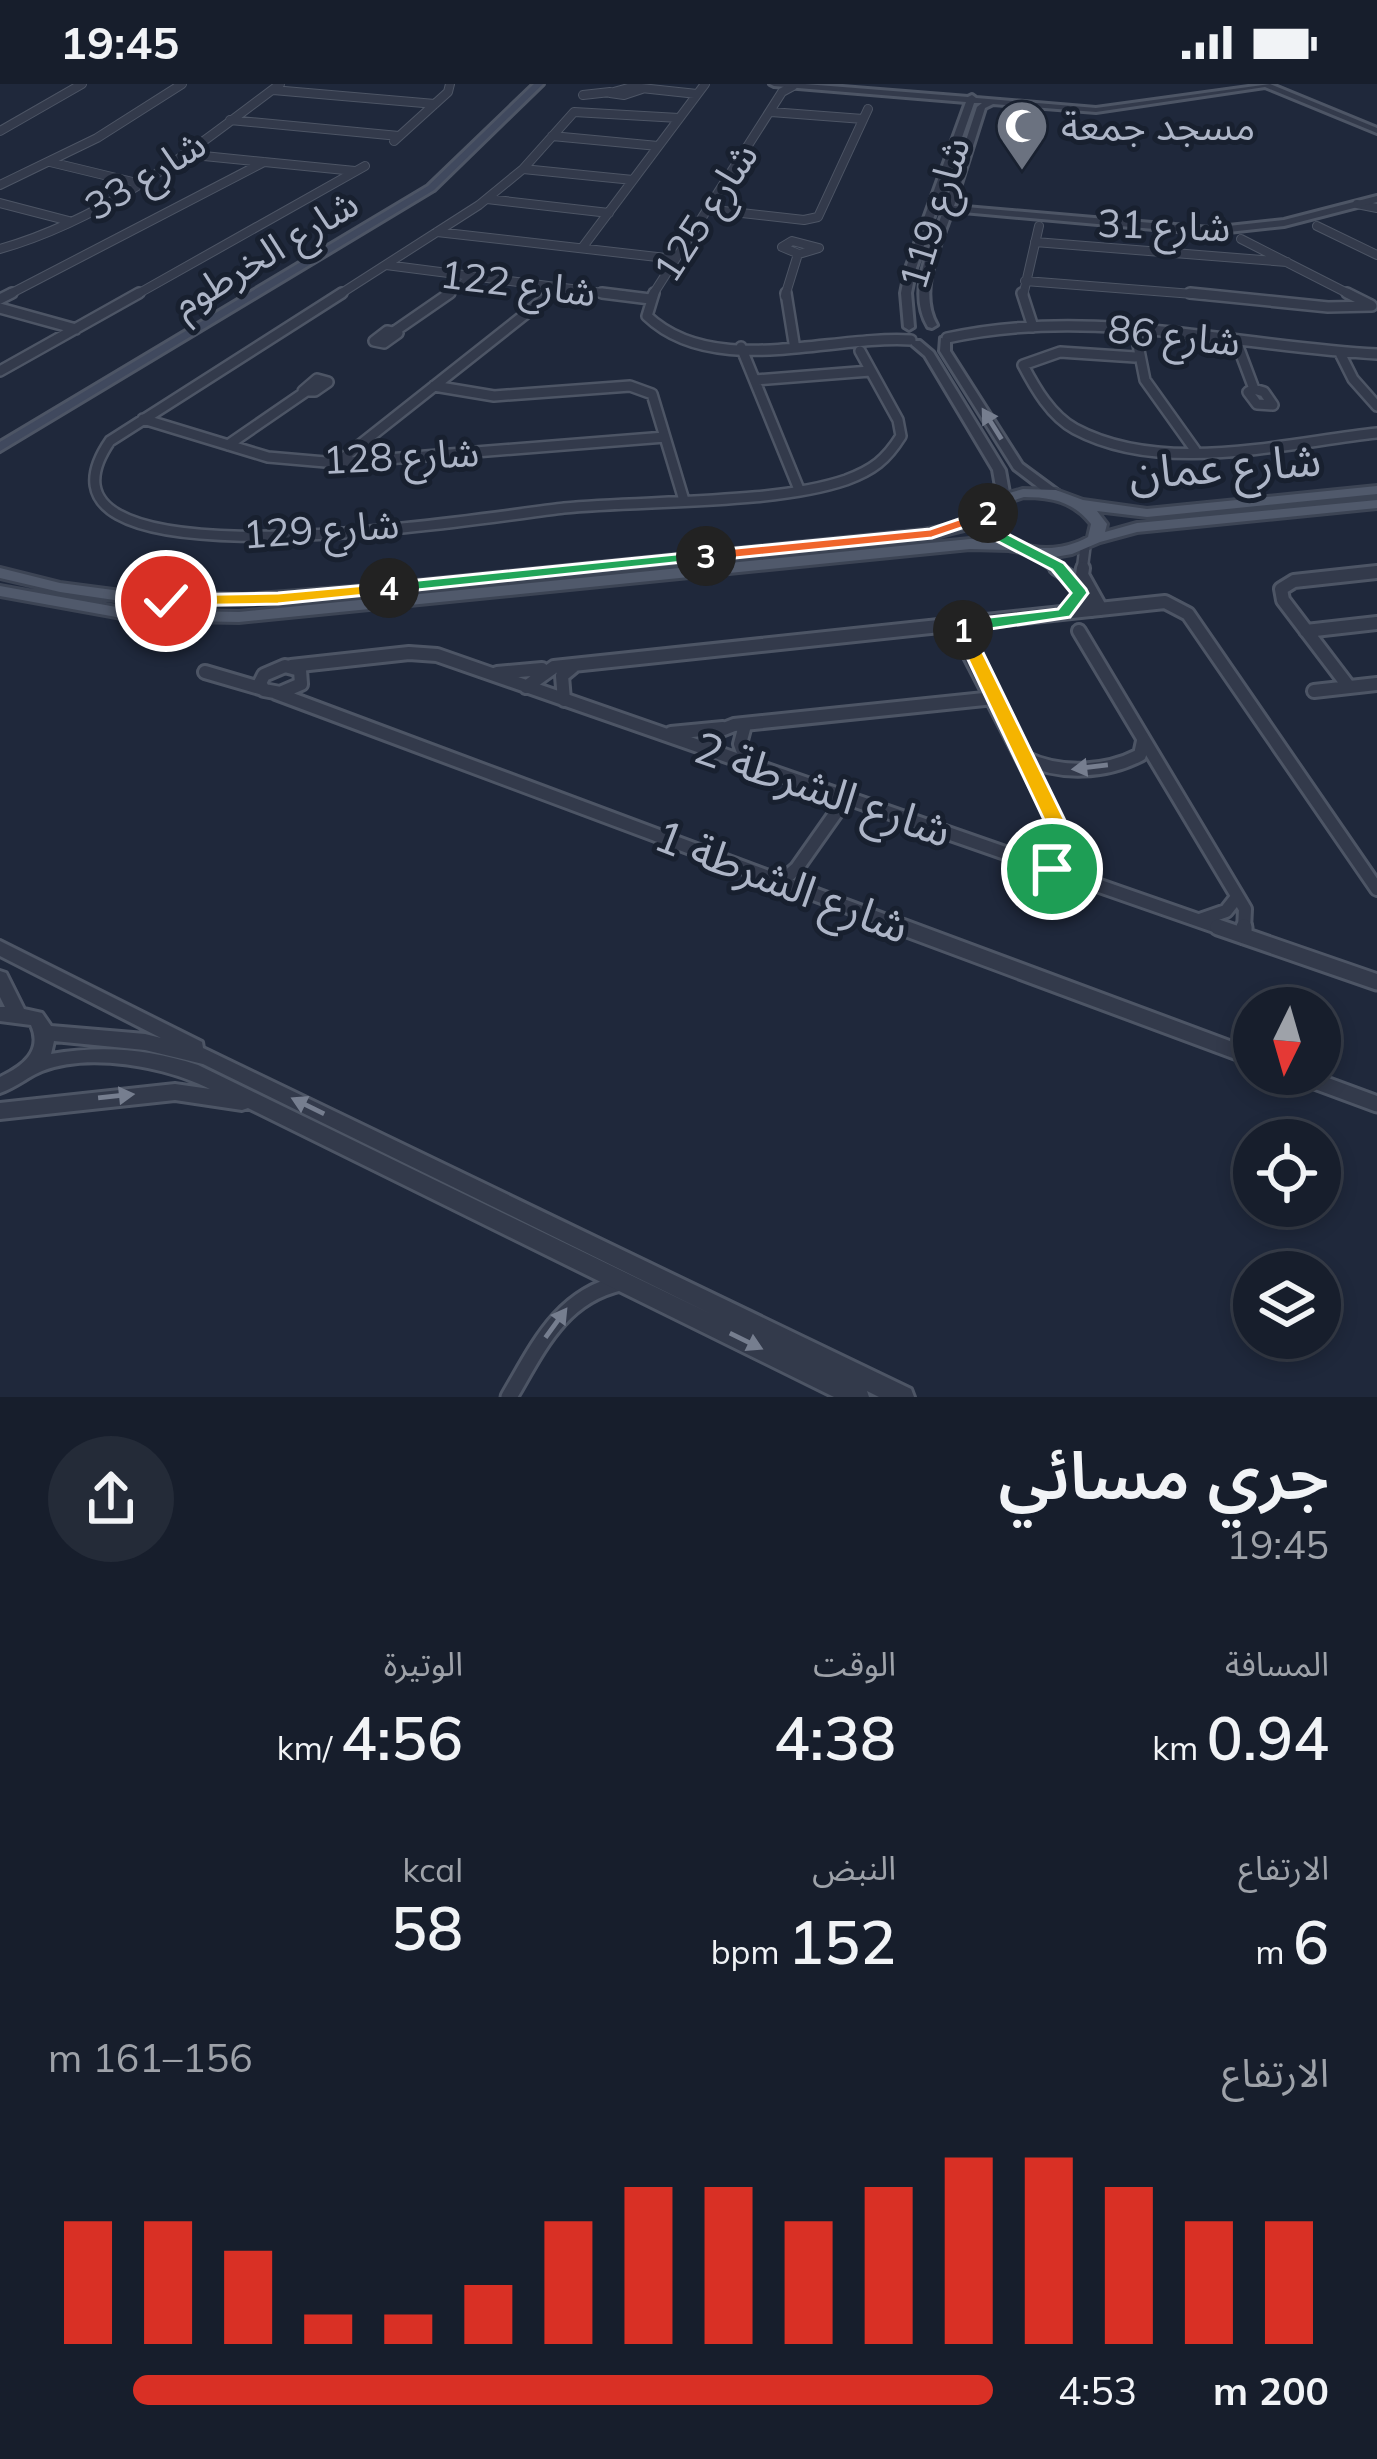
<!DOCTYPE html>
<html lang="ar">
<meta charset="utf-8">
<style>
:root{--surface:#171e2c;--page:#242b38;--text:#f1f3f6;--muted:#9ea2a9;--line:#363c48;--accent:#d93025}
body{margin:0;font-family:Mulish,"Noto Sans Arabic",sans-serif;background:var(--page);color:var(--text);direction:rtl;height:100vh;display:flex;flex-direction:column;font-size:45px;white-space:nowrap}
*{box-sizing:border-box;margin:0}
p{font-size:39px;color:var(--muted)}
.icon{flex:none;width:66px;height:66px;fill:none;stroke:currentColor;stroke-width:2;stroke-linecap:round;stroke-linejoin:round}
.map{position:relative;height:1313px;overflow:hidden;direction:ltr}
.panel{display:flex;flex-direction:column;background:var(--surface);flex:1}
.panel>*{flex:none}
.needle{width:78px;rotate:185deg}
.fabs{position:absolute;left:1233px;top:903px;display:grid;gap:24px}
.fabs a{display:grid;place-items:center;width:108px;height:108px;border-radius:50%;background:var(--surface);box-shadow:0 6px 18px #0003,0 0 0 3px var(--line);font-size:60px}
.pin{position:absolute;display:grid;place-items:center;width:102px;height:102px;color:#fff;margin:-51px;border:6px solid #fff;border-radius:50%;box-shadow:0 3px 12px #0007}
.km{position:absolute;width:60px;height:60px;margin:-30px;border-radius:50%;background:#222;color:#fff;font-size:33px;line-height:60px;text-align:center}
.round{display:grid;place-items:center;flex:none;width:126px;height:126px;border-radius:63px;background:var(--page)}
.headline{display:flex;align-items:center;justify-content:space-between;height:204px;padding:0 48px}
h1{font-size:66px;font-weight:600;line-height:90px}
.metrics{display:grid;grid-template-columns:repeat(3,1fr);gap:18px;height:204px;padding:12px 48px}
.metrics div{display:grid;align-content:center}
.metrics b{font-size:60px;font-weight:600}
.metrics small{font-size:33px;font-weight:400}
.metrics p{font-size:33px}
.chart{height:336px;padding:24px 48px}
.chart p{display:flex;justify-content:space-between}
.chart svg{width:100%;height:216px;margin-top:12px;stroke:var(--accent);stroke-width:6}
ul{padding:0 48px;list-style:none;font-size:39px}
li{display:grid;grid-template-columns:192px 144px 1fr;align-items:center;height:90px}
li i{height:30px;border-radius:15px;background:var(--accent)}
.status{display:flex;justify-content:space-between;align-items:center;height:84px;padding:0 60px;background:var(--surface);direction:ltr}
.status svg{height:33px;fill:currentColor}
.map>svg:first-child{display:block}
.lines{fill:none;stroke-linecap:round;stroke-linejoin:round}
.minor-far3-casing{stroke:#4d5565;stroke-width:10}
.minor-far2-casing{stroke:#4d5565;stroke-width:14}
.minor-far1-casing{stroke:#4d5565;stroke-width:18}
.minor-casing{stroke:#4d5565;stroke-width:21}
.tertiary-casing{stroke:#4d5565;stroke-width:6}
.secondary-casing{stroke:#4d5565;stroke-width:6}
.primary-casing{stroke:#3c4454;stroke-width:6}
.minor-far3{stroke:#333a4b;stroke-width:8}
.minor-far2{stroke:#333a4b;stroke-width:9}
.minor-far1{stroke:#333a4b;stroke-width:12}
.minor{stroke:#333a4b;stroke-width:15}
.tertiary{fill:#333a4b;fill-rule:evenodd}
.secondary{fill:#40495e;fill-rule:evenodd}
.primary{fill:#50596b;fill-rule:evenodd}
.oneway{fill:#767e8f}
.split-1{fill:#f5b400;stroke:#fff;stroke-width:3}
.split-2{fill:#22a559;stroke:#fff;stroke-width:3}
.split-3{fill:#f0652b;stroke:#fff;stroke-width:3}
.split-4{fill:#22a559;stroke:#fff;stroke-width:3}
.split-5{fill:#f5b400;stroke:#fff;stroke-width:3}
.labels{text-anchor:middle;stroke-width:10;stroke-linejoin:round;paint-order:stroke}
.far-poi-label{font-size:39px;fill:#adb5c7;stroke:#18202f;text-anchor:start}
.far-street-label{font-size:39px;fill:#adb5c7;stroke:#18202f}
.street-label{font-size:45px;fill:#adb5c7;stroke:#18202f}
</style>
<div class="status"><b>19:45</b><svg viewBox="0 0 49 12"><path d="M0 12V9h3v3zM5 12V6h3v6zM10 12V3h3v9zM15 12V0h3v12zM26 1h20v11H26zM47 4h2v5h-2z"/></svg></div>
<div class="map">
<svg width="1377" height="1313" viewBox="0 0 1377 1313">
<rect width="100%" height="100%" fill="#1f283b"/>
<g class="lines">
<g class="minor-far3-casing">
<path id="minor-far3" d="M642,5L624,11L610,9L632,3L697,10
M273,6L435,20
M583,11L610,8
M771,28L863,35
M230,36L399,52
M0,47L82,0
M552,52L658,62
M394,57L448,8L450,0
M184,70L355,87
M50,78L141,100
M523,85L633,96
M0,101L97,54L182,0
M487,115L609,129
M0,119L69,137
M1357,120L1377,124
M706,125L804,136L818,133L868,25
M1317,142L1377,171
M437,148L675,175
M1241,155L1353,212
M792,157L819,164L799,170L782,163Z
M1035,158L1287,178
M582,164L705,0
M0,165C108,134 192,66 280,0
M386,181L626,212
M1025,197L1219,212
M6,212L264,78
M134,212L365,82
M337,212L479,121L523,85L574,28L679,34
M445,212L471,194
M548,212L558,204
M652,212L782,8L793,2
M785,212L798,170
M1023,212L1039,142"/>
</g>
<g class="minor-far2-casing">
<path id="minor-far2" d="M342,209L110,357C0,517 520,428 564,424C644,416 773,421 846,396C873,386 886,376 901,352L898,336L860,267
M602,209L650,215
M654,209L647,232C713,295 829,251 911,256
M786,209L794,259
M1022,209L1033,243
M1190,209L1328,223L1372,222
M1347,209L1371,221
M0,215L12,209
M0,224L76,245
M1135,246L1145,296L1195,366
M387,247L398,249L384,259L374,257Z
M395,247L450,209
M947,254C1091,222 1232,262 1377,270
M1236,257L1254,305
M741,263L798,403
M1340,269L1353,295L1377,322
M1135,273L1060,268L1023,281C1035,304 1051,332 1075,345C1163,392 1284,359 1377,349
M0,287L139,209
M317,295L328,298L315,307H303Z
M755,296L870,287
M434,302L494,312L630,302L652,310L683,413
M1254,305L1264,308L1273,321L1257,320L1248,308Z
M143,335L268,373L337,379L665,353
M228,361L305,308
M337,379L552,209
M1033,468L1061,487
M1082,487L1085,463"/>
</g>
<g class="minor-far1-casing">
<path id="minor-far1" d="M1056,484L1070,493L1092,526
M1083,484L1082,491L1101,525
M954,541L1069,765L1065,790
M1079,547L1245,825L1244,846
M1306,547L1377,539
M285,582L300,586L301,600L280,609L264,606L260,599L264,591Z
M291,582L409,569L437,571L1226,846
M205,588L263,605
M497,589L542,585
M526,603L554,583L1165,518L1188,530L1377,805
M1349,603L1283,516L1281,505L1294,497L1377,488
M1314,607L1377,600
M276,609L910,846
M564,616L562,592L574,582
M745,641L740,660L747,679
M671,649L723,644
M706,665L719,647L734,641L994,614
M1025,674C1060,691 1105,689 1140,671L1143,657
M1025,773L1049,767L1061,750
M782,797L797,784L847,713
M1200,836L1226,827L1237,813"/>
</g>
<g class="minor-casing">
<path id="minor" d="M902,843L1254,974
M1218,843L1377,898
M1244,852V843
M1296,990L1377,1020
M509,1313C538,1264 560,1213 620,1199"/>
</g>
<g class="tertiary-casing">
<path id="tertiary" d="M770,0H805L968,13L972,11L976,14L1096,24L1270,0L1377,44V49L1265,3L1096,28L993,20L985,24L954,122L1210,144L1284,136L1377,112V118L1284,142L1210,150L952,127C941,162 917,206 937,241L932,244L928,243C906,206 931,162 944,125L938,121L916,184L911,209L914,243L909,246L904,243L901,209L906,184L966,18L774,2ZM974,19H982L977,23L946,118L943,108Z
M941,254L950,256V267L1022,380L1060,408V414H1052L1014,385L940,267Z
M912,257H920L933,268L1005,386L1010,414L1008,417L1004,418L998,414L993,386L925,272L912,261Z
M0,857L202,958L203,964L911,1305L914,1313H879L867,1307L869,1313H834L248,1024L242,1026L175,1016L0,1035V1019L175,1000L210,1005C166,983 90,968 42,987C29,992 17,1003 0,1009V993C23,982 43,967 31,941L0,937V923H5L0,913V887L6,889L24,925L42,929L51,942L145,950L161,954L0,872ZM54,957L145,966L203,980L713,1231L198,981C149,965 102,961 51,970Z"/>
</g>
<g class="secondary-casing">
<path id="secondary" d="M534,0H543L434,106L0,367V358L428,102Z"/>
</g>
<g class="primary-casing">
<path id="primary" d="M1377,402V410L1147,433L1097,427L1107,440L1105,448L1137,439L1377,416V424L1137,448L1100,458L1072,470L1049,474L1009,466L970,465L239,538L133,536L0,512V502L133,526L239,528L970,455L994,456L983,437L964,446L923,456L365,512L243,520L121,517L60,508L0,494V484L60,499L121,507L243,511L365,502L923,446L954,440L984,425L992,414L1023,405L1056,406L1083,416L1147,425ZM1024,413C1052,413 1074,418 1091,440L1088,453C1056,471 1005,470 996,428L1002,420Z"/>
</g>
<use href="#minor-far3" class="minor-far3"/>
<use href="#minor-far2" class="minor-far2"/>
<use href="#minor-far1" class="minor-far1"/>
<use href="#minor" class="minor"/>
<use href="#tertiary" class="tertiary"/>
<use href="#secondary" class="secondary"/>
<use href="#primary" class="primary"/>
</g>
<defs><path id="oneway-solid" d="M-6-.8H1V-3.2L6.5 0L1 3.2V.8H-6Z" transform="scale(3)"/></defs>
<g class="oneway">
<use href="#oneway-solid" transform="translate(992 340) rotate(-122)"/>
<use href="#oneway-solid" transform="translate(1090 683) rotate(173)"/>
<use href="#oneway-solid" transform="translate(116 1012) rotate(-6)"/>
<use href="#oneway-solid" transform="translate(308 1022) rotate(-154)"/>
<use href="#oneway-solid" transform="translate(556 1239) rotate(-54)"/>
<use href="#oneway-solid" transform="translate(746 1257) rotate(26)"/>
</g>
<path class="split-1" d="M957,542L972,546L1075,757L1060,790H1045L1041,785L1054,757L954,546Z"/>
<path class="split-2" d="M988,425L996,429L1002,447L1064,479L1086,505L1088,509L1070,533L957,550L955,537L1058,525L1071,509L1052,486L989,453L980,429Z"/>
<path class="split-3" d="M988,425L996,429L994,433L932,454L706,477L698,472L706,467L930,445Z"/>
<path class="split-4" d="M706,467L712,468V475L389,509L380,504L389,499Z"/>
<path class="split-5" d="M389,499L397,504L395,508L278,520L166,522L157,517L166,511L278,509Z"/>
<defs>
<g id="mosque-pin" transform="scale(2.7)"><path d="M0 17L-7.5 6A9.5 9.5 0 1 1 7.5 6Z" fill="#6b7280" stroke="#18202f"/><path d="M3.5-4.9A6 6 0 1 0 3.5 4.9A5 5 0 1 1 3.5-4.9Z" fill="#fff"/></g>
</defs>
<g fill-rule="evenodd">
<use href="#mosque-pin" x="1022" y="42"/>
</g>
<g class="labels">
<g class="far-poi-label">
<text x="1061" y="56">مسجد جمعة</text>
</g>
<g class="far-street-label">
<text transform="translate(145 91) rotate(-32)" y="14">شارع 33</text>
<text transform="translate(705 128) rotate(-57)" y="14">شارع 125</text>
<text transform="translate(934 129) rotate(-73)" y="14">شارع 119</text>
<text transform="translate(1164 141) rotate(2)" y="14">شارع 31</text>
<text transform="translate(265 169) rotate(-31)" y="14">شارع الخرطوم</text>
<text transform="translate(518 199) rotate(7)" y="14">شارع 122</text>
<text transform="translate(1174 251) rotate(6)" y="14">شارع 86</text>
<text transform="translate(401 372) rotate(-3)" y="14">شارع 128</text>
<text transform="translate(321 445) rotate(-4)" y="14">شارع 129</text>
</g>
<g class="street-label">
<text transform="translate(1225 382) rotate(-4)" y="16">شارع عمان</text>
<text transform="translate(823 705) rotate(19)" y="16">شارع الشرطة 2</text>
<text transform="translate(782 797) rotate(21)" y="16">شارع الشرطة 1</text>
</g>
</g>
</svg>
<div class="fabs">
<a><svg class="needle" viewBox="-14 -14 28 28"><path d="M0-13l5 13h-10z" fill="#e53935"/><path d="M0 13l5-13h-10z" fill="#9ea2a9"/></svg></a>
<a><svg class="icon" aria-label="locate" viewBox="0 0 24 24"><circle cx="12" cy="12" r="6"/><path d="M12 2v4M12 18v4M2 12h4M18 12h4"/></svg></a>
<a><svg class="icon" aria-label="layers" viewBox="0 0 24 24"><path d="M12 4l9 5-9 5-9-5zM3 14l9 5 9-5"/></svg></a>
</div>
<div class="pin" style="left:1052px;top:785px;background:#1e9e55"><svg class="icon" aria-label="arrive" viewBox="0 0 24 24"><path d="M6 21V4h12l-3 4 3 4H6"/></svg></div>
<div class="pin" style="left:166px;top:517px;background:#d93025"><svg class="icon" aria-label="check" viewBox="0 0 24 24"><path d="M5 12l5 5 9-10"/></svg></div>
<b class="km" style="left:963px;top:546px">1</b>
<b class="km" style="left:988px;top:429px">2</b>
<b class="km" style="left:706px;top:472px">3</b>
<b class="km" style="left:389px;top:504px">4</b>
</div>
<section class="panel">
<div class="headline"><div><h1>جري مسائي</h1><p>19:45</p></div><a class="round"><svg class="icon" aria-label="share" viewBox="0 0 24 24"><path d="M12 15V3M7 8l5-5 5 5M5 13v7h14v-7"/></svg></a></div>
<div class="metrics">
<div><p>المسافة</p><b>0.94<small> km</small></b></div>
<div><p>الوقت</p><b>4:38</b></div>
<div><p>الوتيرة</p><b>4:56<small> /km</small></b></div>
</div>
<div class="metrics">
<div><p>الارتفاع</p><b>6<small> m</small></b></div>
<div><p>النبض</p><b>152<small> bpm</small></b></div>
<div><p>kcal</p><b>58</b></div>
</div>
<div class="chart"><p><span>الارتفاع</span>156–161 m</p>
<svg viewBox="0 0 160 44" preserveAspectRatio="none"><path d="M5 44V19M15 44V19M25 44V25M35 44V38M45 44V38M55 44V32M65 44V19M75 44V12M85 44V12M95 44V19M105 44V12M115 44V6M125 44V6M135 44V12M145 44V19M155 44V19"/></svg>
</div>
<ul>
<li><b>200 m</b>4:53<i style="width:91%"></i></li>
</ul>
</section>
